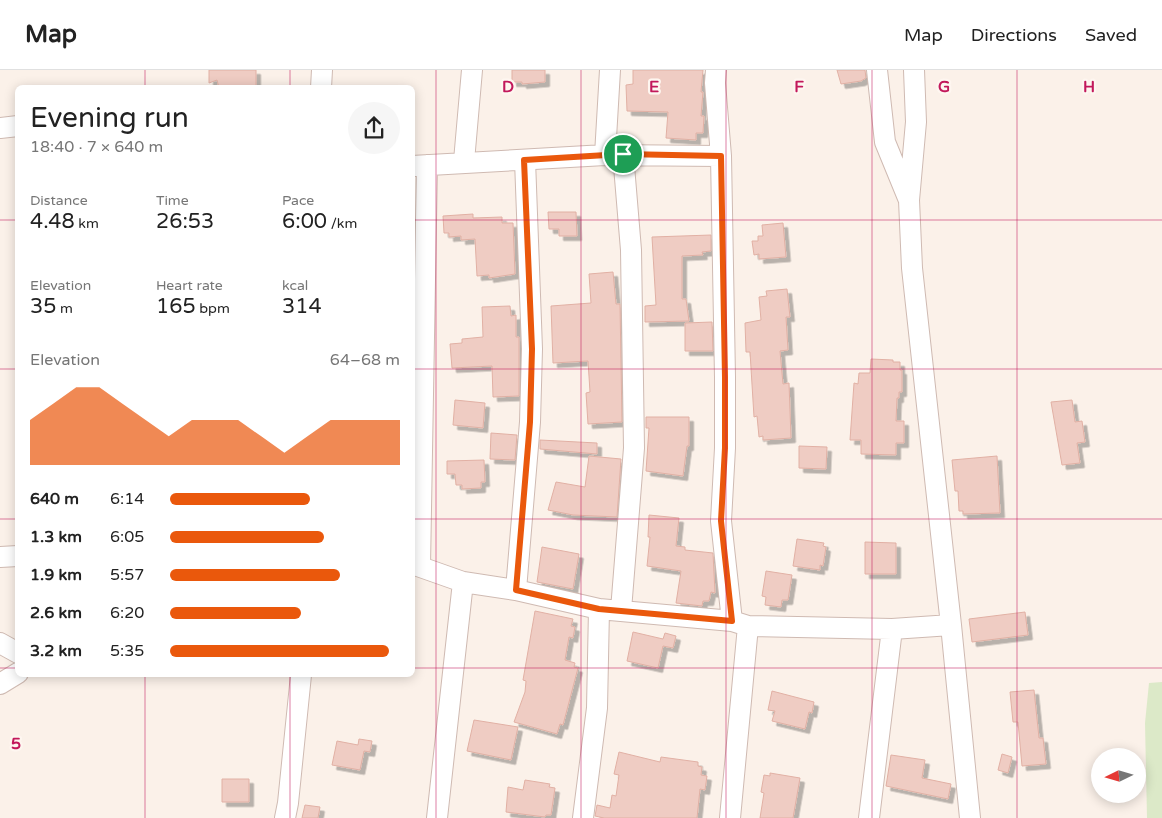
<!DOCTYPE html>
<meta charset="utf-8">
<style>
:root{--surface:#fff;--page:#f6f6f6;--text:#222;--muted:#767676;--line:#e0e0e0;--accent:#ea580c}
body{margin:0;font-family:"Varela Round",sans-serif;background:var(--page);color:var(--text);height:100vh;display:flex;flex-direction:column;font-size:19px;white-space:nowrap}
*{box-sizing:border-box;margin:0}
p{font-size:16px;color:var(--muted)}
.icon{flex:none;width:28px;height:28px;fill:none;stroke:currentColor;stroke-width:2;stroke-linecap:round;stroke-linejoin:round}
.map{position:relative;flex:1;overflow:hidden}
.panel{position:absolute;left:15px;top:15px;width:400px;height:592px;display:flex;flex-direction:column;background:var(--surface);border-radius:8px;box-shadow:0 2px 12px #0003}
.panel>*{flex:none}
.needle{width:32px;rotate:265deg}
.tools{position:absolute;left:1091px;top:678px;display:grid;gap:10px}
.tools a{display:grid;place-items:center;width:55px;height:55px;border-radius:50%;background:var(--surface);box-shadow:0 2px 12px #0003;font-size:25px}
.pin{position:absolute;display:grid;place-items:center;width:42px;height:42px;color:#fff;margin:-21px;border:2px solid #fff;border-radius:50%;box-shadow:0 1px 5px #0007}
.round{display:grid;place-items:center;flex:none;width:52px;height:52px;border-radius:26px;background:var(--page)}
.overview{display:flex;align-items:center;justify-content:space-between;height:85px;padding:0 15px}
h1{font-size:28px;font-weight:600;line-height:38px}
.metrics{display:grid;grid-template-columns:repeat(3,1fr);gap:8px;height:85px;padding:5px 15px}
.metrics div{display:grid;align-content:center}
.metrics b{font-size:21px;font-weight:600}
.metrics small{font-size:14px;font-weight:400}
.metrics p{font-size:14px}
.chart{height:140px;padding:10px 15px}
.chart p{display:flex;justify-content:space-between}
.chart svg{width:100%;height:90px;margin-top:5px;fill:var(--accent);opacity:.7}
ul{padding:0 15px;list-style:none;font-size:16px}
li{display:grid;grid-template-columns:80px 60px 1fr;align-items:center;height:38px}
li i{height:12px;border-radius:6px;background:var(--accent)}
header{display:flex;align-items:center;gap:30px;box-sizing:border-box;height:70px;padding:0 25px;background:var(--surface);border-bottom:1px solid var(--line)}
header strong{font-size:24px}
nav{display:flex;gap:28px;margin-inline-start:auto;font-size:18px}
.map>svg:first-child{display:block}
.green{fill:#dce9c8}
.building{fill:#efccc3;stroke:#e1b0a4;filter:url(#shadow)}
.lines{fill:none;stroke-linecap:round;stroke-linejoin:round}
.minor-casing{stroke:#cfbab2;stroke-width:22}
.minor{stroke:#fff;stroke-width:20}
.route-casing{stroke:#fff;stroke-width:10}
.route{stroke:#ea580c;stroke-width:6}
.grid{fill:none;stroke:#c2185b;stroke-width:1;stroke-opacity:0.55}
.grid-label{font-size:16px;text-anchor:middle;font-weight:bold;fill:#c2185b;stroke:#fef6f0;stroke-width:4.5;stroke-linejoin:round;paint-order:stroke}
</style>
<header>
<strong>Map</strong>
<nav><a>Map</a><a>Directions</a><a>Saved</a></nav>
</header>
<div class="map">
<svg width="1162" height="748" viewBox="0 0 1162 748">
<defs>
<filter id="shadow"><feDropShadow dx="4.5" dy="4.5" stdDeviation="0" flood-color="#0004"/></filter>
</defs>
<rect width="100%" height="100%" fill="#fbf1e9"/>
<path class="green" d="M1162,612V748H1147L1145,653L1149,613Z"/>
<path class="building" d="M209,0H256V18H219L217,10L209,13Z
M512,0H545V12L522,14V12H512Z
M633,0H703L701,22H703L701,46H704L703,63H696V70L666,68L668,42L627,41L626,15L633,14Z
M837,0H865L866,8L861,11L841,14Z
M548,142H576L577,166H559V159H549Z
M473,144V148L502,147V153H513L515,204L489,208V205L477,206L475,169L461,170V166L449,167V163H444L443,146Z
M783,153L786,187L759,189V184L754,185L752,171H758V166H763L762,155Z
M711,165V181L702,182L703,185L682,186V229H686L689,251L645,252V236L656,235L652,167Z
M613,202L616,234H620L622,352L588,354L586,323L590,322L588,291L553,293L551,236L591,233L589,204Z
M787,219L790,247H786L788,280L780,281L783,314L789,313L791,368L763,370V366L759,367L757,346L754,347L750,282H746L745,253L761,250L759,227L767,226L766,221Z
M510,236L511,246L516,245V267H519V326L493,327L492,296L452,298L450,274L462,273V269L483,267L482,237Z
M712,252L713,281H685V253Z
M871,289L893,290V292H900V300H902V322H899V328H897L896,351H904V373H896V385L861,384V370H850L854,313L858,314L859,303H870Z
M455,330L485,333L483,358L453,355Z
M1072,330L1075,352L1082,351L1085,372L1077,373L1080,393L1062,395L1051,332Z
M646,347H689V376H687L683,406L646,401L649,358H646Z
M491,363L517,365L515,390L490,389Z
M540,370L597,373V384L540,379Z
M799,376L827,377L826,399L799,398Z
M589,386L621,389L617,447L573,445L548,440L556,412L585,417Z
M997,386L1000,443L963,444V441H959L958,421H955L952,390Z
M484,390L485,412H481V418L462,419V415H456L455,404H447V391Z
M649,445L679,448L676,476L685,477V480L713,483L715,523L711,522L709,531H703L702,536L676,533L681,501L647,496L650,467H648Z
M797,469L824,473L823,476L826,477L823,496L820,495V500L793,496Z
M865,472L896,473V504H865Z
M542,477L579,484L573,519L537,512Z
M766,501L792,505L788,530H782L781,537L765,535L766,527L762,526Z
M535,541L573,549L571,556L575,557L573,568L569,567L565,590L575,593L574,597L578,598L563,655L560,654L557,664L514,652L525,622L526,611L523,610Z
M1025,542L1028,565L972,572L969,549Z
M633,562L663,569L665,563L676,566L673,578L663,576L658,598L627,591Z
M1034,620L1039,668H1043L1046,694L1022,696L1018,652H1013L1010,622Z
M772,621L814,632L812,643L809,642L805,659L772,651L775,641L768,640Z
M474,650L518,657L511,690L467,681Z
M359,669L372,671L370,682L364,681L360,700L332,695L337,671L358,675Z
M619,682L660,692L661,687L698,692V696L702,697L701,705L707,706L705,720L700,719L697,748H604L595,746L597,735L610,738L612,725L616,726L619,705L614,704Z
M1002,684L1012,687L1008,703L998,700Z
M891,685L925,690L922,708L951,714L948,729L886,716Z
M770,703L800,708L793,748H760L764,723L761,722L764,705L770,706Z
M222,709H249V732H222Z
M525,710L550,714L549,717L555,718L551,745H546L545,747L506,742L508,717L523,720Z
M305,735L320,737L318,748H302Z"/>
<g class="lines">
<g class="minor-casing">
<path id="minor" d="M716,0L715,13L721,86L725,307V378L721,451L732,551
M877,0L885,72L908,128
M914,0L916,52L909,130L912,198L951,555L970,748
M321,18L322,0
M0,58L18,56
M605,85L610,0
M464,91L472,0
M412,96L605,85L721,86
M0,487L18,486
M412,494L463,512L516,520L599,539L732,551L748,556L892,559L951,555
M420,496L427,95
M516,520L530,352L532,279L525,90
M621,540L634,378L631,180L623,84
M0,573L18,583
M0,614L18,603
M285,748L288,733L301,605
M437,748L463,512
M583,748L597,638L599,539
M730,748L748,556
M869,748L892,559"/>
</g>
<use href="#minor" class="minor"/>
</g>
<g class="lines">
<g class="route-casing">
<path id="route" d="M623,84L721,86L725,307V378L721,451L732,551L599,539L516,520L530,352L532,279L524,90Z"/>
</g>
<use href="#route" class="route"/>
</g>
<path class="grid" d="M145,0V18M290,0V18M436,0V748M581,0V748M726,0V748M872,0V748M1017,0V748M0,150H18M412,150H1162M0,299H18M412,299H1162M0,449H18M412,449H1162M0,598H18M412,598H1162M145,605V748M290,605V748"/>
<g class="grid-label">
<text x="508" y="22">D</text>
<text x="654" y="22">E</text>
<text x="799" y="22">F</text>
<text x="944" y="22">G</text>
<text x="1089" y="22">H</text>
<text x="16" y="679">5</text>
</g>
</svg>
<div class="tools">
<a><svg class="needle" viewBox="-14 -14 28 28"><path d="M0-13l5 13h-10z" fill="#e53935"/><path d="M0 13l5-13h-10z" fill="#767676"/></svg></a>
</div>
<div class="pin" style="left:623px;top:84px;background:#1e9e55"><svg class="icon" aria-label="arrive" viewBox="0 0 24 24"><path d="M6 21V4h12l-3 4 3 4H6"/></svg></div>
<section class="panel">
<div class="overview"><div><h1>Evening run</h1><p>18:40 · 7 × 640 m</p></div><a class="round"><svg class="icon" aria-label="share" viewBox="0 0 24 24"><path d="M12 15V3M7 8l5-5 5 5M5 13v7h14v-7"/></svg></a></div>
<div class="metrics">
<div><p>Distance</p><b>4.48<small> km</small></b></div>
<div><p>Time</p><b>26:53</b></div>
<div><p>Pace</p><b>6:00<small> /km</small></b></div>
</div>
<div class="metrics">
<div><p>Elevation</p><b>35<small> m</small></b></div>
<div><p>Heart rate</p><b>165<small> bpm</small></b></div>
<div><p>kcal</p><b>314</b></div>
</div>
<div class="chart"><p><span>Elevation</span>64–68 m</p>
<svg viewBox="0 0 160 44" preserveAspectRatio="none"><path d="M0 44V22L10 14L20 6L30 6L40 14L50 22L60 30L70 22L80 22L90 22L100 30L110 38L120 30L130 22L140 22L150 22L160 22V44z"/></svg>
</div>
<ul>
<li><b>640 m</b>6:14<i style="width:61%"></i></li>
<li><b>1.3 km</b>6:05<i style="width:67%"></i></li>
<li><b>1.9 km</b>5:57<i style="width:74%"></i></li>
<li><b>2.6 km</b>6:20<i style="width:57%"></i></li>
<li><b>3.2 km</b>5:35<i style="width:95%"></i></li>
</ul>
</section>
</div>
